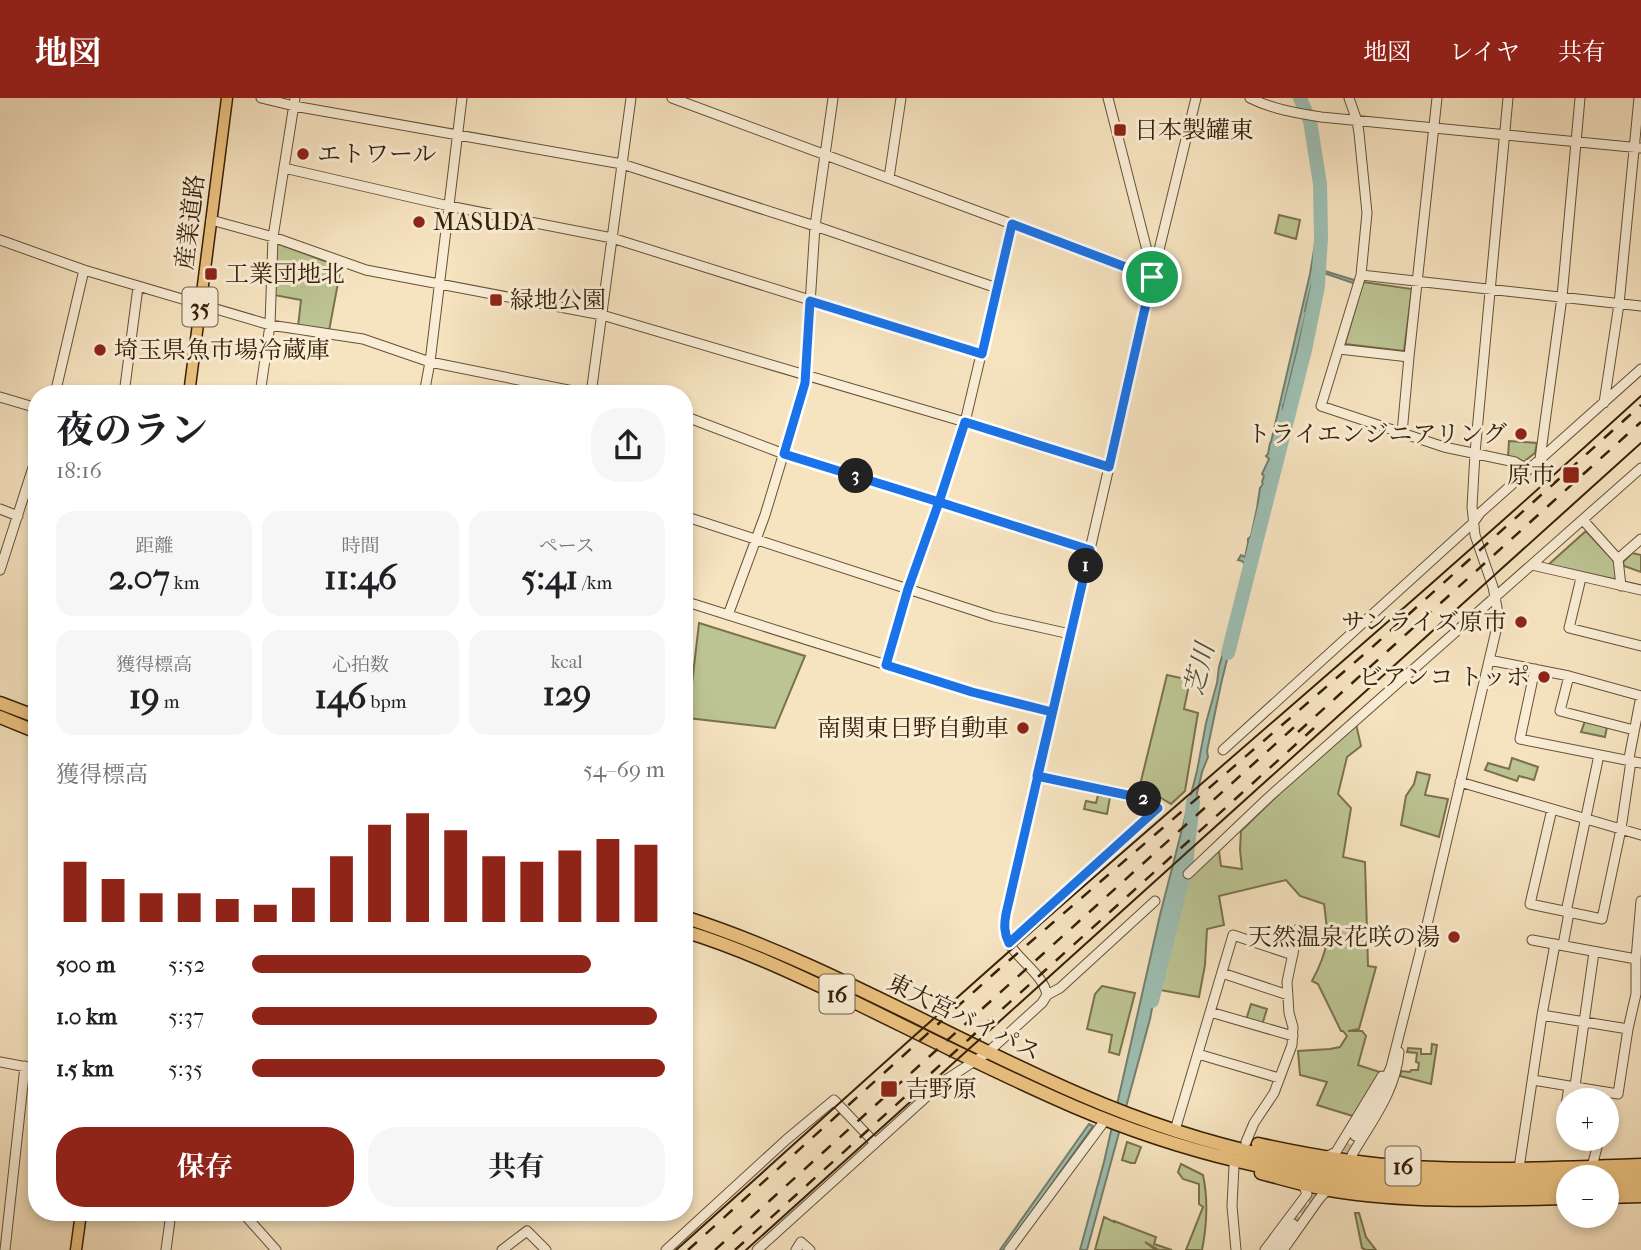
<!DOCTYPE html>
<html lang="ja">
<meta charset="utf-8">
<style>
:root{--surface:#fff;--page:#f6f6f6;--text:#202124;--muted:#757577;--accent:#8f2418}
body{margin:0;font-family:"IM FELL French Canon","Noto Serif JP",serif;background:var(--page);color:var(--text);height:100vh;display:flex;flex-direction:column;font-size:26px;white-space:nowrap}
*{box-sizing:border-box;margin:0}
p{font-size:23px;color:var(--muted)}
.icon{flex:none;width:38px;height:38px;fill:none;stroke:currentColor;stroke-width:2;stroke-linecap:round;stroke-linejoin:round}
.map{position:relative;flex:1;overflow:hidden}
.panel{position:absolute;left:28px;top:287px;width:665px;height:836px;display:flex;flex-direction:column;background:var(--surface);border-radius:28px;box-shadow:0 4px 10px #0003}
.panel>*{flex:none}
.buttons{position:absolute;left:1556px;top:990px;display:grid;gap:14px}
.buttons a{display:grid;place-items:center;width:63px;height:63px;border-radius:50%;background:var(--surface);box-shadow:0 4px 10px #0003;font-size:35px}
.pin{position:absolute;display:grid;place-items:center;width:60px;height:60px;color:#fff;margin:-30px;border:4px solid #fff;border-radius:50%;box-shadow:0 2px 7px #0007}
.km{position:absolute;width:35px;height:35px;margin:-18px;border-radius:50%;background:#222;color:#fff;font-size:19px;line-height:35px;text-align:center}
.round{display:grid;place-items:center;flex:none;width:74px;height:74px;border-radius:28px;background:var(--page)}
.overview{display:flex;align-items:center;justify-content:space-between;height:119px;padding:0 28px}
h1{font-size:38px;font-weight:700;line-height:52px}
.figures{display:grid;grid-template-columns:repeat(3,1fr);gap:10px;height:119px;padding:7px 28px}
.figures div{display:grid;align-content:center;border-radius:18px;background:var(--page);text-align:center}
.figures b{font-size:35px;font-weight:700}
.figures small{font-size:19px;font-weight:400}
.figures p{font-size:19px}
.chart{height:196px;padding:14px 28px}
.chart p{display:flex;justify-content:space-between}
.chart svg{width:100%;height:126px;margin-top:7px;stroke:var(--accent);stroke-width:6}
.cta{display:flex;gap:14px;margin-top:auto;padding:14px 28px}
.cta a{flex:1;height:80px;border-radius:28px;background:var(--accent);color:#fff;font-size:28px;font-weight:700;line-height:80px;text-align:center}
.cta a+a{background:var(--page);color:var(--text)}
ul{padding:0 28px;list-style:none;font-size:23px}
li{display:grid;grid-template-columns:112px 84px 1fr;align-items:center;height:52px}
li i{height:18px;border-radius:9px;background:var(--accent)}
header{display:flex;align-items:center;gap:42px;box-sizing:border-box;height:98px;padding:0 35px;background:var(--accent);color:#fff}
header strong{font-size:33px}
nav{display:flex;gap:38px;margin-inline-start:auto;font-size:24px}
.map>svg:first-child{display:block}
.green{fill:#bcc493;stroke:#7a724d;stroke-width:2}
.water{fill:#9dbeb2;stroke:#747f6e;stroke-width:2}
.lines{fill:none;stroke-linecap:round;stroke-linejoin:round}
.river{stroke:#9dbeb2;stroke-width:14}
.minor-tunnel{stroke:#d0bc9b;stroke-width:9;stroke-dasharray:9 4.5;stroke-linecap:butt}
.minor-casing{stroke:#675135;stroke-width:11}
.major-casing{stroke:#372007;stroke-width:13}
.highway-casing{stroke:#372007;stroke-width:15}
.minor{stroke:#f9edd6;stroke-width:9}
.major{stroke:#ebc280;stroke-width:10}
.highway{stroke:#ebc280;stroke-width:12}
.tram{stroke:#372007;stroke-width:2}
.rail{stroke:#372007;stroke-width:2.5;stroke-dasharray:12 12;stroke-linecap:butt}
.route-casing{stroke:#fff;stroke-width:14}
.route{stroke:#1a73e8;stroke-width:9}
.poi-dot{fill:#8f2418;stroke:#f9edd6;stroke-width:2.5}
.labels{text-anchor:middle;stroke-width:6;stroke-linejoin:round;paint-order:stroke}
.shield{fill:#f9edd6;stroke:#715e45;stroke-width:2}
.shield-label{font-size:23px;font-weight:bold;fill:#372007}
.poi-label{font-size:24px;fill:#372007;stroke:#f9edd6;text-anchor:start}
.street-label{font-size:24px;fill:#372007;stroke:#f9edd6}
.water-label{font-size:26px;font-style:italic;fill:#564f3a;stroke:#f9edd6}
</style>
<header>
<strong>地図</strong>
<nav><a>地図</a><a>レイヤ</a><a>共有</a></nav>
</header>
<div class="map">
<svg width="1641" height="1152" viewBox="0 0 1641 1152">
<rect width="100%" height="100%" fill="#f6e3c0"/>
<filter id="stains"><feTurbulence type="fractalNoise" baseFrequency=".00286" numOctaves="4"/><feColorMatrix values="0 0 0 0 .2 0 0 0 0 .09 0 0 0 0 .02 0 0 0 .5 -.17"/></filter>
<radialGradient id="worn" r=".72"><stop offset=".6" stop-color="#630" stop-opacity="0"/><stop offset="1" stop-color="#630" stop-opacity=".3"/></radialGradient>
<path class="green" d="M1279,117L1300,122L1296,141L1275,135Z
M279,146L341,169L329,233L298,229L301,202L274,197L275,149Z
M1363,184L1412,191L1404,253L1345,246Z
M1509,343L1537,345L1535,355L1522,365L1508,359Z
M1586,433L1614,463L1618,480L1616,483L1548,467Z
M1632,455L1641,457V474L1624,468L1623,464Z
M699,525L805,558L775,630L688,620Z
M1167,577L1190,582L1184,611L1198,615L1185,693L1171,706L1140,687Z
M1585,623L1607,629L1605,639L1581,634Z
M1356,626L1361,648L1347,659L1338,696L1351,710L1343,759L1365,764L1368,868L1376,869L1359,931L1348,933H1362L1366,938L1358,967L1383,975L1356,1019L1317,1007L1327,984L1300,977L1298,953L1330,951L1340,949L1347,938L1343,933H1341L1318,886L1312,883C1329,851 1329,841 1324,806L1300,798L1286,782L1219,798L1224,827L1207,831L1205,867L1199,899L1160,892L1189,770L1219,753L1221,768L1242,771L1240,752L1241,733L1285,690Z
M1512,660L1538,669L1534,682L1519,678L1517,683L1485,672L1488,665L1509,671Z
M1417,674L1430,677L1425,697L1448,701L1439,739L1401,727L1406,698L1414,686Z
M1098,697L1110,699L1107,716L1084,711L1086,703L1096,705Z
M1102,888L1135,895L1119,957L1109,954L1112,937L1087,931L1095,896Z
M1251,906L1267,911L1262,927L1246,922Z
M1432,946L1437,947L1431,986L1400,978L1401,973L1410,974L1411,972H1418L1419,965L1416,964L1417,955L1407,954L1408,950L1421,951V956H1431Z
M1127,1044L1141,1049L1135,1065H1131L1122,1062Z
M1181,1066L1203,1077C1208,1101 1207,1127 1202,1152H1186L1203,1109L1199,1106V1086L1183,1081L1178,1074Z
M1355,1115H1359L1366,1139L1376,1152H1366L1362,1150Z
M1104,1119L1114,1124V1123L1156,1139L1154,1146L1172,1152H1159L1145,1144L1156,1152H1095Z"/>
<path class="water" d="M1300,0H1304C1326,56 1332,111 1315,170L1357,183L1356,186L1315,172L1305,213L1306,215L1284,306L1291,308L1288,313L1283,308V317L1278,333L1274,365L1272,366L1253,438L1250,464L1247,472L1232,535L1233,537L1221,586L1207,653L1208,659L1202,674L1174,793L1150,921L1087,1152H1080L1104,1064L1160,817L1197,673L1206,625L1217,585L1219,569L1233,520L1245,466L1242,463L1238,462L1241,457L1245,459L1248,445V441L1251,438L1257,410L1260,390L1263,386L1262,384L1264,378L1262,376L1269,361L1266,358L1268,356L1270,345L1271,344L1310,176L1315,146H1317C1323,97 1323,45 1300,0Z
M1089,1026L1093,1028L1005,1152H1000Z"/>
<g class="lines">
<path class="river" d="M1228,555L1305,252L1318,188L1321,140L1320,86L1310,23L1300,0
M1152,903L1186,767L1193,704"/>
<path class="minor-tunnel" d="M1338,1065L1355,1038
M1293,1126L1321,1087"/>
<g class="minor-casing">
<path id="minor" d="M261,0L294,8L622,66L815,128L997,190
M672,0L1012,126L1152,179
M1250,0C1272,11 1296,15 1321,19L1641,50
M1349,0L1357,23L1359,35L1367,115L1361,177L1321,308L1444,349L1515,364L1528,372
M284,70L449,108L612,140L982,256
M889,80L901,0
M211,122L273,139L366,172L602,217L965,324L1109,369
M0,142L84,172L270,227L363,241L430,264L588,296
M1149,160L1158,156L1196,0
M1361,177L1641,208
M1339,251L1409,259
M55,296L84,172
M124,296L138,189
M260,296L270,227L273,139L295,0
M424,296L430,264L462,0
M591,296L631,0
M0,299L37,310
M1604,305L1619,206L1639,0
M684,318L784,356L1011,426L1090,452
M1402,335L1409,259L1437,0
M1540,361L1562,199L1580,0
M0,411L18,418
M684,418L994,519L1070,536
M1583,422L1618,461L1621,488
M1618,461L1641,441
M1532,467L1641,492
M0,472L37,357
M1581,480L1569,530L1641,548
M684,503L972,594L1052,614
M728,517L765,417L805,285L815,128L833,0
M1489,562L1569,578L1641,598
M886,567L908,491L965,324L1012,126
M1535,571L1520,641L1641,665
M1569,578L1560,613L1634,632
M1223,652L1473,425L1480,415L1641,271
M1460,684L1641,737
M1552,711L1530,806L1602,821L1621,731L1631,663L1629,660L1641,598
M1188,776L1269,699L1641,370
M1566,814L1599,657
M1532,842L1636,861
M1009,845L1158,711L1146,701L1037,678
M1563,847L1569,815
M1222,875L1288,897
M1047,897L1060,890L1155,803
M1210,914L1293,938
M1542,917L1628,931
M1198,956L1279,980
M0,964L37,971
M1533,982L1618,996L1628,931L1636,896V861L1641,803
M1575,988L1594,854
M1568,1022L1564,1021L1569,988
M1175,1032L1233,837L1293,857
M1355,1038L1377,1001L1391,969L1426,831L1499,520L1493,489L1475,437L1472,409L1475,355L1508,0
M1246,1044L1254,1025L1274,995L1292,947L1293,929L1289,915L1287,884L1298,831
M1326,1059L1336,1054L1382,978
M1354,1064L1352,1057C1371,1024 1396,993 1399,954
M1234,1068L1232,1108L1236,1152
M1592,1069L1599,1041
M1519,1070L1542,917L1555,846
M243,1115L276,1152
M5,1152L25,968
M166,1152L171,1115
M502,1152L527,1133L546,1152
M666,1152L786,1042L834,1002L875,1045
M757,1152L944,983L987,955L1042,905L1047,897C1043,874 1012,859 1006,838C1004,831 1005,824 1006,816L1109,369L1152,179L1149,160L1108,0
M796,1152L801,1144L810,1152
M1009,1152L1106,1021
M1265,1152L1307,1096L1303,1086
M1275,1152L1293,1126
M1283,1152L1319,1101L1328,1091"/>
</g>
<g class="major-casing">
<path id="major" d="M189,296L227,0
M76,1152L81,1115"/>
</g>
<g class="highway-casing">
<path id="highway" d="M0,605L37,619
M0,619L37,634
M684,819C822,863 948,940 1081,997C1196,1047 1321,1076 1446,1081C1487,1083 1527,1081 1568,1080
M684,833C740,850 793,875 846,900C922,937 998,976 1075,1009C1180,1054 1295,1082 1409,1089C1462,1093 1515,1091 1568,1089
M1258,1046C1308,1057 1359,1066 1411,1069C1487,1073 1565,1070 1641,1067
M1261,1075C1284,1081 1307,1088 1330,1092C1408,1105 1489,1102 1568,1100
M1568,1080L1641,1078
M1606,1088H1641
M1606,1099L1641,1098"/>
</g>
<use href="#minor" class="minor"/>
<use href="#major" class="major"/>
<use href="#highway" class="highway"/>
<path class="tram" d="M676,1152C797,1044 916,935 1038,828C1239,652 1443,479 1641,298
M746,1152L1641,345"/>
<path class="rail" d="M1298,634L1641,324
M688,1152L998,872L1369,552L1641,307
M715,1152L1302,622
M735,1152L1314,630"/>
</g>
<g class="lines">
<g class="route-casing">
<path id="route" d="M1152,179L1109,369L965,324L939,404L1090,452L1006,816C1004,827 1004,835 1009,845L1158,710L1146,701L1037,678L1052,614L972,594L886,567L908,491L939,404L784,356L805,285L810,203L982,256L1012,126L1152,179"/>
</g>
<use href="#route" class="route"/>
</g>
<g class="poi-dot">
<rect x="1113" y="25" width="14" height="14" rx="3.5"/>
<circle cx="303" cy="56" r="7"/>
<circle cx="419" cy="124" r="7"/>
<rect x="204" y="169" width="14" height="14" rx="3.5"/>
<rect x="489" y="195" width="14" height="14" rx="3.5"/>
<circle cx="100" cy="252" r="7"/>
<circle cx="1521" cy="336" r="7"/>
<rect x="1562" y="368" width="18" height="18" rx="3.5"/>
<circle cx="1521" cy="524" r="7"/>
<circle cx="1544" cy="579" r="7"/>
<circle cx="1023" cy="630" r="7"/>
<circle cx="1454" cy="839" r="7"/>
<rect x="880" y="982" width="18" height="18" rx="3.5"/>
</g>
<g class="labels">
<g class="shield">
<rect x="182.5" y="189.5" width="35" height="39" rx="5"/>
<rect x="819.5" y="876.5" width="35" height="39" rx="5"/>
<rect x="1385.5" y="1048.5" width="35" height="39" rx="5"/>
</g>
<g class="shield-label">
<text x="200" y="217">35</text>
<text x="837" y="904">16</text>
<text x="1403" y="1076">16</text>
</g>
<g class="poi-label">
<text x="1134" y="40">日本製罐東</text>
<text x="317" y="64">エトワール</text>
<text x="433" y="132">MASUDA</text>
<text x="225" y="184">工業団地北</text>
<text x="510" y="210">緑地公園</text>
<text x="114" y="260">埼玉県魚市場冷蔵庫</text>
<text x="1507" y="344" text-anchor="end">トライエンジニアリング</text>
<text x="1555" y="385" text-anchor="end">原市</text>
<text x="1507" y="532" text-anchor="end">サンライズ原市</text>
<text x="1530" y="587" text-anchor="end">ビアンコ トッポ</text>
<text x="1009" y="638" text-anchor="end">南関東日野自動車</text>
<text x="1440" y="847" text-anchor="end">天然温泉花咲の湯</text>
<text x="905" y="999">吉野原</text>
</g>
<g class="street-label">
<text transform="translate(190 124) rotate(-83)" y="8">産業道路</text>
<text transform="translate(964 919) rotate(26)" y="8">東大宮バイパス</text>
</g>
<g class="water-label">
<text transform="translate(1199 571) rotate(-76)" y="9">芝川</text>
</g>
</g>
<rect width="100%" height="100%" filter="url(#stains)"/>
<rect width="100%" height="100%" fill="url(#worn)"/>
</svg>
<div class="buttons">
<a>+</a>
<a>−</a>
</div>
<div class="pin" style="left:1152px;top:179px;background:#1e9e55"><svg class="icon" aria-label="arrive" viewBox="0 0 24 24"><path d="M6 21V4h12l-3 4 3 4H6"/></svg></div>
<b class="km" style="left:1086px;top:468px">1</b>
<b class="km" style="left:1144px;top:701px">2</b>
<b class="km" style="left:856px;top:378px">3</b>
<section class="panel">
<div class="overview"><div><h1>夜のラン</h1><p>18:16</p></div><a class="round"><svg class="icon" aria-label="share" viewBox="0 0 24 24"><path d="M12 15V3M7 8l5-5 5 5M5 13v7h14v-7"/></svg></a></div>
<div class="figures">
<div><p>距離</p><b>2.07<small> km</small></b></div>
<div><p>時間</p><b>11:46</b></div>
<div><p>ペース</p><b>5:41<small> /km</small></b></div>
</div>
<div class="figures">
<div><p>獲得標高</p><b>19<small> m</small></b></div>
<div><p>心拍数</p><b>146<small> bpm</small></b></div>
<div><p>kcal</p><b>129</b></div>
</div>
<div class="chart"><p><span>獲得標高</span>54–69 m</p>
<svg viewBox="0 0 160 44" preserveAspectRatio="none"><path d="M5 44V23M15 44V29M25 44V34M35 44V34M45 44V36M55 44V38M65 44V32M75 44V21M85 44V10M95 44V6M105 44V12M115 44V21M125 44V23M135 44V19M145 44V15M155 44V17"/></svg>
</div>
<ul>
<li><b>500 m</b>5:52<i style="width:82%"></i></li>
<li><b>1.0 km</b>5:37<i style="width:98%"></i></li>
<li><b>1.5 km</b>5:35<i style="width:100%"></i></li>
</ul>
<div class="cta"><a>保存</a><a>共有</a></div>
</section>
</div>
